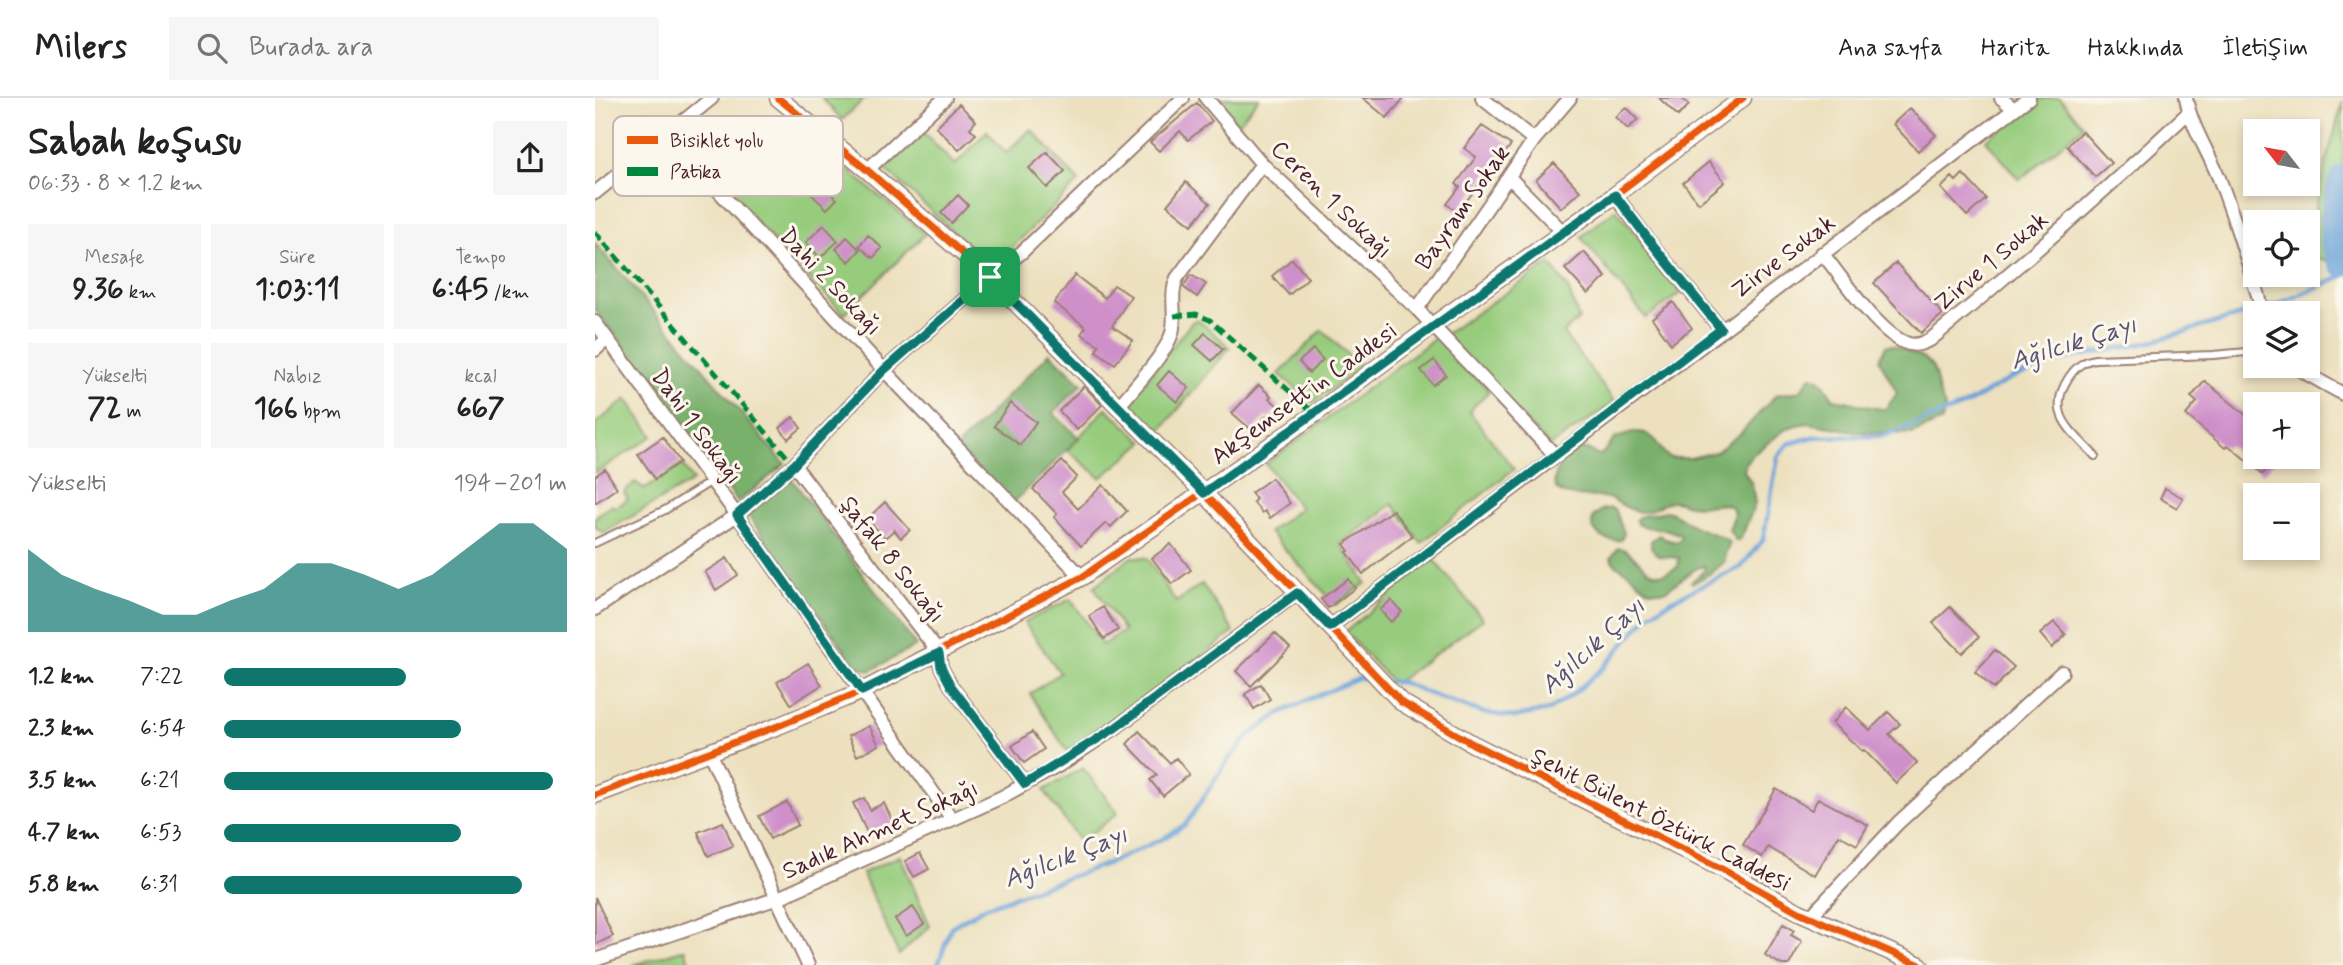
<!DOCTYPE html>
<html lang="tr">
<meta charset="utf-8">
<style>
:root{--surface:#fff;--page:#f6f6f6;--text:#222;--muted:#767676;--line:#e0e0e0;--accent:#0f766e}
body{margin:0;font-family:Mynerve,sans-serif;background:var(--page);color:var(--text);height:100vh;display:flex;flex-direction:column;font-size:26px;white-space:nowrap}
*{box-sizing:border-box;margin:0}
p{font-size:23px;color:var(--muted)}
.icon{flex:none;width:38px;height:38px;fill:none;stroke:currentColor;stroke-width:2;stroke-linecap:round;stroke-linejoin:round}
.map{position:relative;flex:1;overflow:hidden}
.side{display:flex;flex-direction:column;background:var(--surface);width:595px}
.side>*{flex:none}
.needle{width:46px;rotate:301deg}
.fabs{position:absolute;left:1648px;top:21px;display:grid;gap:14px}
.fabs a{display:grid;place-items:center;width:77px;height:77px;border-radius:0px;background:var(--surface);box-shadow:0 4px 10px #0003;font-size:35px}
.pin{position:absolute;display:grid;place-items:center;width:60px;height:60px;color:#fff;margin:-30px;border-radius:14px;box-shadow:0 4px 10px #0006}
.round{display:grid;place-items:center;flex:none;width:74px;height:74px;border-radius:0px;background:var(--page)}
.head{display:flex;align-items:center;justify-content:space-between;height:119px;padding:0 28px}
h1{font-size:38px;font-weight:800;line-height:52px}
.stats{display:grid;grid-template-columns:repeat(3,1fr);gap:10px;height:119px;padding:7px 28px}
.stats div{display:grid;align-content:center;border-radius:0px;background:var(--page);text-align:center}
.stats b{font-size:30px;font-weight:800}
.stats small{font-size:19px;font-weight:400}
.stats p{font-size:19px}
.chart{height:196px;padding:14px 28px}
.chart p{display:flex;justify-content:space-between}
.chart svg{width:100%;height:126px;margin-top:7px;fill:var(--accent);opacity:.7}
ul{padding:0 28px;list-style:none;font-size:23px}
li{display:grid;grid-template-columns:112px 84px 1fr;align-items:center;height:52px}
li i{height:18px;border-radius:9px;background:var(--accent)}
header{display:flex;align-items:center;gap:42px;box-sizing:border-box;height:98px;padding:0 35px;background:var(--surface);border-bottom:2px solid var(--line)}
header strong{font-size:33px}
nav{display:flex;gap:38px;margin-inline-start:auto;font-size:24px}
.search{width:490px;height:63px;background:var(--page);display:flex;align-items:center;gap:18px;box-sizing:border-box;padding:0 24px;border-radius:0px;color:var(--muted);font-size:26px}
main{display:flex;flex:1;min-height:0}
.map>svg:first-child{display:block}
.green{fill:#97cc7d;stroke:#707654;stroke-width:2}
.forest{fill:#79b06c;stroke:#62684c;stroke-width:2}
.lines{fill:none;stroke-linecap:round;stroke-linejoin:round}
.stream{stroke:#6aa2d9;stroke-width:4.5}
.river{stroke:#6aa2d9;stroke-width:28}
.building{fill:#cf90ca}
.service-casing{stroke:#9b8074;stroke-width:10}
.minor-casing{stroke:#9b8074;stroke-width:16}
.tertiary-casing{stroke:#9b8074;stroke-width:19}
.service{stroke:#fff;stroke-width:6}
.minor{stroke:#fff;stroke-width:12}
.tertiary{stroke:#fff;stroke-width:16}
.quiet{stroke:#00873e;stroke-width:5;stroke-dasharray:10 5;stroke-linecap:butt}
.cycleway-casing{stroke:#fbf7ec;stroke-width:11}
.cycleway{stroke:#e8590c;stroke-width:7}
.route-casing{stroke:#fff;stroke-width:14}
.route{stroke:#0f766e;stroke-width:9}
.labels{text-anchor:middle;stroke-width:6;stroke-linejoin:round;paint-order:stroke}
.street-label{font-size:24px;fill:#4a1f2b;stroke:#fbf7ec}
.water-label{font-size:26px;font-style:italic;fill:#575371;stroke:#fbf7ec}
.key{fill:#fbf7ec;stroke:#c6b6b2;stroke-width:2}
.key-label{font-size:19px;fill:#4a1f2b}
</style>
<header>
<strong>Milers</strong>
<div class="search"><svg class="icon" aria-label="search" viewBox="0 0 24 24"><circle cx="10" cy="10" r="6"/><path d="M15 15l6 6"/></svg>Burada ara</div>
<nav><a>Ana sayfa</a><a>Harita</a><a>Hakkında</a><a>İletişim</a></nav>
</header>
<main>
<section class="side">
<div class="head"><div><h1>Sabah koşusu</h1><p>06:33 · 8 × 1.2 km</p></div><a class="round"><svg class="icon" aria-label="share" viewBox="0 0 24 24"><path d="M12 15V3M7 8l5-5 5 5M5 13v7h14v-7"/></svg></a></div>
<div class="stats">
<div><p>Mesafe</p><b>9.36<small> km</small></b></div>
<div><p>Süre</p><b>1:03:11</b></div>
<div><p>Tempo</p><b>6:45<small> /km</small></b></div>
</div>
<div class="stats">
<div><p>Yükselti</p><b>72<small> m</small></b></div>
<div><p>Nabız</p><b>166<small> bpm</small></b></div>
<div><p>kcal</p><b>667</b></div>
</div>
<div class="chart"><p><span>Yükselti</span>194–201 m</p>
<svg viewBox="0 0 160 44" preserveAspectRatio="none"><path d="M0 44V15L10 24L20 29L30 33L40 38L50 38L60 33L70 29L80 20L90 20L100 24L110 29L120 24L130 15L140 6L150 6L160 15V44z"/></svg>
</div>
<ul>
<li><b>1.2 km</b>7:22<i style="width:53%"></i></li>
<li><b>2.3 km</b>6:54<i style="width:69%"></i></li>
<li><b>3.5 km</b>6:21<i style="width:96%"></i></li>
<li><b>4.7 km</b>6:53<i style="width:69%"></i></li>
<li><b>5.8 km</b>6:31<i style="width:87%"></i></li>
</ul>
</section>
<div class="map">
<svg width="1748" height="867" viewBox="0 0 1748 867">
<rect width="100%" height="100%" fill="#fbf7ec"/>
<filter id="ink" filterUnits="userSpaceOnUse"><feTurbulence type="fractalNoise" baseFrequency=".0143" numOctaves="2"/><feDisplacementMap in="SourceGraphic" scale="14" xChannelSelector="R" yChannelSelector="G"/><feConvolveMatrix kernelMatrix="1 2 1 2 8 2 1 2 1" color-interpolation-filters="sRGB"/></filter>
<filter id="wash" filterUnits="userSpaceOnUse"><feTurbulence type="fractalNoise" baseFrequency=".00686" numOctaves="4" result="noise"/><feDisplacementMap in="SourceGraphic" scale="28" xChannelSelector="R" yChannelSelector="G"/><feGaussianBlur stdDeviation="1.57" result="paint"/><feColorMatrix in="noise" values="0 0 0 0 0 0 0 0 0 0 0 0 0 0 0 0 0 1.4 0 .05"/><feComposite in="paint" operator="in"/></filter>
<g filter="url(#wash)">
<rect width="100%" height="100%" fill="#ece0be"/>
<path class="green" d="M227,0H270L247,22Z
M618,0H664L643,26Z
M1447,0H1465L1489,28L1424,82L1391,42Z
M1748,3V164L1716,161C1712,121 1737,44 1748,3Z
M436,31L484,84L397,169L287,68L327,33L360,67L392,33L411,55Z
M233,55L330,136L249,216L129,91L164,56L198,87Z
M1021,111L1086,195L1051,220L986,139Z
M955,165L973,190L984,221L968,235L1020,304L955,348L849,237Z
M602,221L635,249L561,338L535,311L534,303L597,224Z
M727,232L766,269L718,305L684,276Z
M843,238L894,293L874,313L919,371L826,445L798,406L745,446L771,485L741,507L674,434L705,410L671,366Z
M32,301L58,338L0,375V326Z
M511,310L549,344L506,380L472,352Z
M87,366L98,383L8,435L0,428V419L17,407L20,410L33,401L29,394L40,384L50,391Z
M536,459L552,460L581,504L607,486L639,534L548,601L472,653L435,596L465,575L429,524L476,501L507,547L529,533L499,489Z
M838,461L888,521L799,586L750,534Z
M488,670L523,715L485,744L449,692Z
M305,758L335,828L304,857L267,775Z
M90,851L95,867H38Z"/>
<path class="forest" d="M0,145L190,366L143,404L0,211Z
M1296,247C1304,249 1310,252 1317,255C1351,268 1335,284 1350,309L1347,323L1317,336L1264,334L1213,325L1201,327L1191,331L1156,358L1151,364L1149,373L1157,386L1160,406L1146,440L1141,443L1134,432L1139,418L1138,411L1131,406C1119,407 1107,409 1094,407C1089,406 1083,403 1078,403C1067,403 1059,414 1048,414C1035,414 1025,404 1013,400C998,395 950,407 961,375C967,359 986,341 1001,357H1006L1021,340L1041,334L1050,335L1058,340L1070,356L1075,360H1095L1121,354L1146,335L1181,297L1205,293L1216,278C1229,280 1231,293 1239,301C1257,303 1273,311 1291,311L1302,295L1284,261L1291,248Z
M455,255L487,286L458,315L484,340L416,407L362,349Z
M196,380L321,548L275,573L265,569L256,561L152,416Z
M1016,410L1021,413L1029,436L1026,442C1014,444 1002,439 997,428L998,419L1007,412Z
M1071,413C1082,416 1088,422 1097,427C1109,434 1126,436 1135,445L1130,456V463L1119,473L1099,485L1096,484L1110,472L1109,468L1102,470L1070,493C1047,494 1049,487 1034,475C1027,470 1020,469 1016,460L1023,450C1041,451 1048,478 1067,476C1072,476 1078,471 1083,469L1084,460L1063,458L1056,449V443L1064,437L1070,441L1081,444L1085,442L1086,438C1073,428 1057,433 1043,426L1041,422L1044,419Z"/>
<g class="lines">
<path class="stream" d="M794,583L809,585L842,599L889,615L919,619L954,612L978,596L1008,570L1054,517L1077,502L1146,469L1168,442L1183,359L1193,346L1218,339L1288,338L1368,308L1419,279L1474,260L1555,244L1626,223L1683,206L1748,178
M343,867L356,829L390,809L517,764L569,740L591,726L633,662L656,636L684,616L719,599L765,580L778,582"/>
<path class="river" d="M1748,81C1741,111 1731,136 1748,165"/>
</g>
<g id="blocks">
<path class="building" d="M768,0H809L792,20Z
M1064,0H1086L1094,7L1083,18Z
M602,5L617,23L593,42L585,33L564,53L555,44Z
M364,6L381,23L375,30L381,36L364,52L341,29Z
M1031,9L1043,21L1033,31L1020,19Z
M1315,10L1341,37L1323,53L1298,26Z
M887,28L916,47L898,70L897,69L863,114L852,106L865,89L861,86L881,59L869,50Z
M1487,33L1516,65L1500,79L1472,48Z
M452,54L470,73L452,90L434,70Z
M1114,64L1130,84L1104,105L1088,85Z
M959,65L985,93L966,110L941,82Z
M1368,76L1391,101L1372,118L1346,90L1357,79L1361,83Z
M591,84L615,105L597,127L572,107Z
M225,86L242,101L232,111L216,96Z
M363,97L373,107L356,125L346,115Z
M229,127L243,143L225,160L211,144Z
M273,137L287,150L278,160L264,148Z
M252,139L265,152L254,164L241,151Z
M989,154L1011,179L993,196L970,171Z
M697,161L713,180L694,197L677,178Z
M1301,165L1348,216L1326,235L1279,185Z
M480,177L510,200L519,187L536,198L517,228L538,242L520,266L501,253L504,247L486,236L491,229L459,205Z
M596,177L611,186L602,199L588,189Z
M1078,204L1097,230L1076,246L1057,220Z
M610,235L628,251L617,263L599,247Z
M718,251L728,262L714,275L704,264Z
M839,262L851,277L838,287L826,272Z
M574,273L594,290L582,304L562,287Z
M1610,283L1651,317L1661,306V359H1683L1668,376L1633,347L1630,350L1591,317L1602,304L1596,299Z
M664,287L676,298L674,300L684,309L673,321L671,318L658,333L637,315Z
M489,288L507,307L482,332L464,313Z
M415,305L441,324L425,347L399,328Z
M198,319L206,330L193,341L185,330Z
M68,339L85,364L60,381L43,356Z
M467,363L482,379L467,394L483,411L508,387L532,413L516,429L511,425L486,448L459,419L462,416L438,391Z
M10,371L22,390L0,405V378Z
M677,380L695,405L675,420L670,413L667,415L658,404L661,401L656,395Z
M1570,390L1588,400L1582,410L1565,400Z
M290,404L315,432L306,440L299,432L290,440L272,421Z
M798,412L817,438L768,476L752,454L754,453L749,446Z
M576,446L596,472L577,486L557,460Z
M132,460L143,477L121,492L110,474Z
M753,481L760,490L733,510L726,501Z
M796,502L807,514L796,524L785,512Z
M508,509L523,532L509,541L494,518Z
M1355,509L1384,539L1367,555L1338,525Z
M1459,524L1471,537L1457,550L1445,536Z
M680,535L695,550L656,588L641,573Z
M1400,552L1419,569L1399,591L1380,574Z
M213,565L227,587L196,606L182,584Z
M666,586L675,601L659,611L650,596Z
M1251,609L1275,632L1293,614L1305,626L1294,636L1322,665L1301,685L1269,652L1267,653L1237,625Z
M274,628L284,647L262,658L253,638Z
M544,633L575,665L581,660L594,676L568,698L555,682L562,677L532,646Z
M437,634L449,651L429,665L417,648Z
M1181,691L1217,712L1223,700L1273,727L1262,747L1244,737L1220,777L1173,749L1167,759L1148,747Z
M269,700L275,712L289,705L299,726L274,739L258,705Z
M192,704L203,727L175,741L164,718Z
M128,724L138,748L113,758L103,734Z
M325,755L334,771L319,779L310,763Z
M0,799L18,838L0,847Z
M318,809L329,826L311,838L300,821Z
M1188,826L1199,832L1196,837L1207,843L1194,867H1187L1170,857Z"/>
</g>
</g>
<g filter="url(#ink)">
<use href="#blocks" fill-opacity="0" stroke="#9b8074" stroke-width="2"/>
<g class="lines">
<g class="service-casing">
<path id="service" d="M1500,358C1476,332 1450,316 1474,279C1481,269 1488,263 1500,261L1618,257L1652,254L1661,250
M0,445L70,412L117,383"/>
</g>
<g class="minor-casing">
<path id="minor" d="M611,0L667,66L822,211L960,357
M887,0L939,42
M1406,0L1419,11
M1591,0C1596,28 1613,53 1624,80C1641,124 1655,170 1668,215
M71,36L289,272L487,479
M272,72L350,0
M914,79L968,134
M0,95L117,0
M1020,97L1054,143L1126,231
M1227,155C1247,179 1285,238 1314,246C1322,248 1328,245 1335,242C1424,169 1510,93 1594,14
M822,211L939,42L975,0
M0,224L142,417L357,721
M0,252L12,241
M1698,268L1748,296
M524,308C539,289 571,256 577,235C582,217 574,197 582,180L667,66
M199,367L344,555L346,569L356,588L430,686
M0,511L142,417L199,367L289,272L395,179L426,155L588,0
M735,529L1434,0
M114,654L213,867
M1215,819L1303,725L1467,574
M0,862L183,800L407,699L463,668L520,630L702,495"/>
</g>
<g class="tertiary-casing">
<path id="tertiary" d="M183,0L272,72L395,179L609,395L806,604L878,646L1125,770L1204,814L1325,867
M0,697L183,628L267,593L487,479L720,316L837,228L1020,97L1148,0"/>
</g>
<use href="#service" class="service"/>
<use href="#minor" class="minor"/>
<use href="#tertiary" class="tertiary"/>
<path class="quiet" d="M0,134L199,367
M579,218L601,216L615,222L720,316"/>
<g class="cycleway-casing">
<path id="cycleway" d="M183,0L272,72L395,179L609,395L806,604L878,646L1125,770L1204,814L1325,867
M0,697L183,628L267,593L487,479L720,316L837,228L1020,97L1148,0"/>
</g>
<use href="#cycleway" class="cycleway"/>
</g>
</g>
<g class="lines" filter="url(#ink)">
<g class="route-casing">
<path id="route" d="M1020,97L1054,142L1126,231L735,529L702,495L520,630L430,686L356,588L346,569L344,555L267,593L142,417L199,367L289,272L395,179L609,395Z"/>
</g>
<use href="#route" class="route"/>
</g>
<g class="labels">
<g class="street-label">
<text transform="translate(737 101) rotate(44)" y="8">Ceren 1 Sokağı</text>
<text transform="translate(867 109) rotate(-55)" y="8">Bayram Sokak</text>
<text transform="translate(1188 158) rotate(-37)" y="8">Zirve Sokak</text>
<text transform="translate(1396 163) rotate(-40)" y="8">Zirve 1 Sokak</text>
<text transform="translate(236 183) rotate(47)" y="8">Dahi 2 Sokağı</text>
<text transform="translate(709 295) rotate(-36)" y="8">Akşemsettin Caddesi</text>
<text transform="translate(102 328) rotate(54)" y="8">Dahi 1 Sokağı</text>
<text transform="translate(298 461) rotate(52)" y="8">Şafak 8 Sokağı</text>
<text transform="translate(1066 721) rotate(27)" y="8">Şehit Bülent Öztürk Caddesi</text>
<text transform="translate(285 731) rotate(-24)" y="8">Sadık Ahmet Sokağı</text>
</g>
<g class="water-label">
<text transform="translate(1478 244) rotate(-17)" y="9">Ağılcık Çayı</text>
<text transform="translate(997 547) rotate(-42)" y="9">Ağılcık Çayı</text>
<text transform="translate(470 758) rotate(-21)" y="9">Ağılcık Çayı</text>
</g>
</g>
<rect x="18" y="18" width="230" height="80" rx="10" class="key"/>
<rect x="32" y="38" width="31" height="8" fill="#e8590c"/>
<rect x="32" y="69" width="31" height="9" fill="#00873e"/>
<g class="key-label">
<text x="75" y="49">Bisiklet yolu</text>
<text x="75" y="80">Patika</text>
</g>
</svg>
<div class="fabs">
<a><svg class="needle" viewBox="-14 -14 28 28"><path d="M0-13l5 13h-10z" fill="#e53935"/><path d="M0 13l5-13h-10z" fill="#767676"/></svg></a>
<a><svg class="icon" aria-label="locate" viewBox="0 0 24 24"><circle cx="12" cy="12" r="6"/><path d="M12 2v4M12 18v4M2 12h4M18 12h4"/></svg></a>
<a><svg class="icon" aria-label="layers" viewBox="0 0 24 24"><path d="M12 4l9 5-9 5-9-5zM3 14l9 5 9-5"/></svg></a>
<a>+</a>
<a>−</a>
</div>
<div class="pin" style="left:395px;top:179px;background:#1e9e55"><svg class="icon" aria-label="arrive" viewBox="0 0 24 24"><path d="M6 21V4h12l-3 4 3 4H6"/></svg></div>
</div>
</main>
